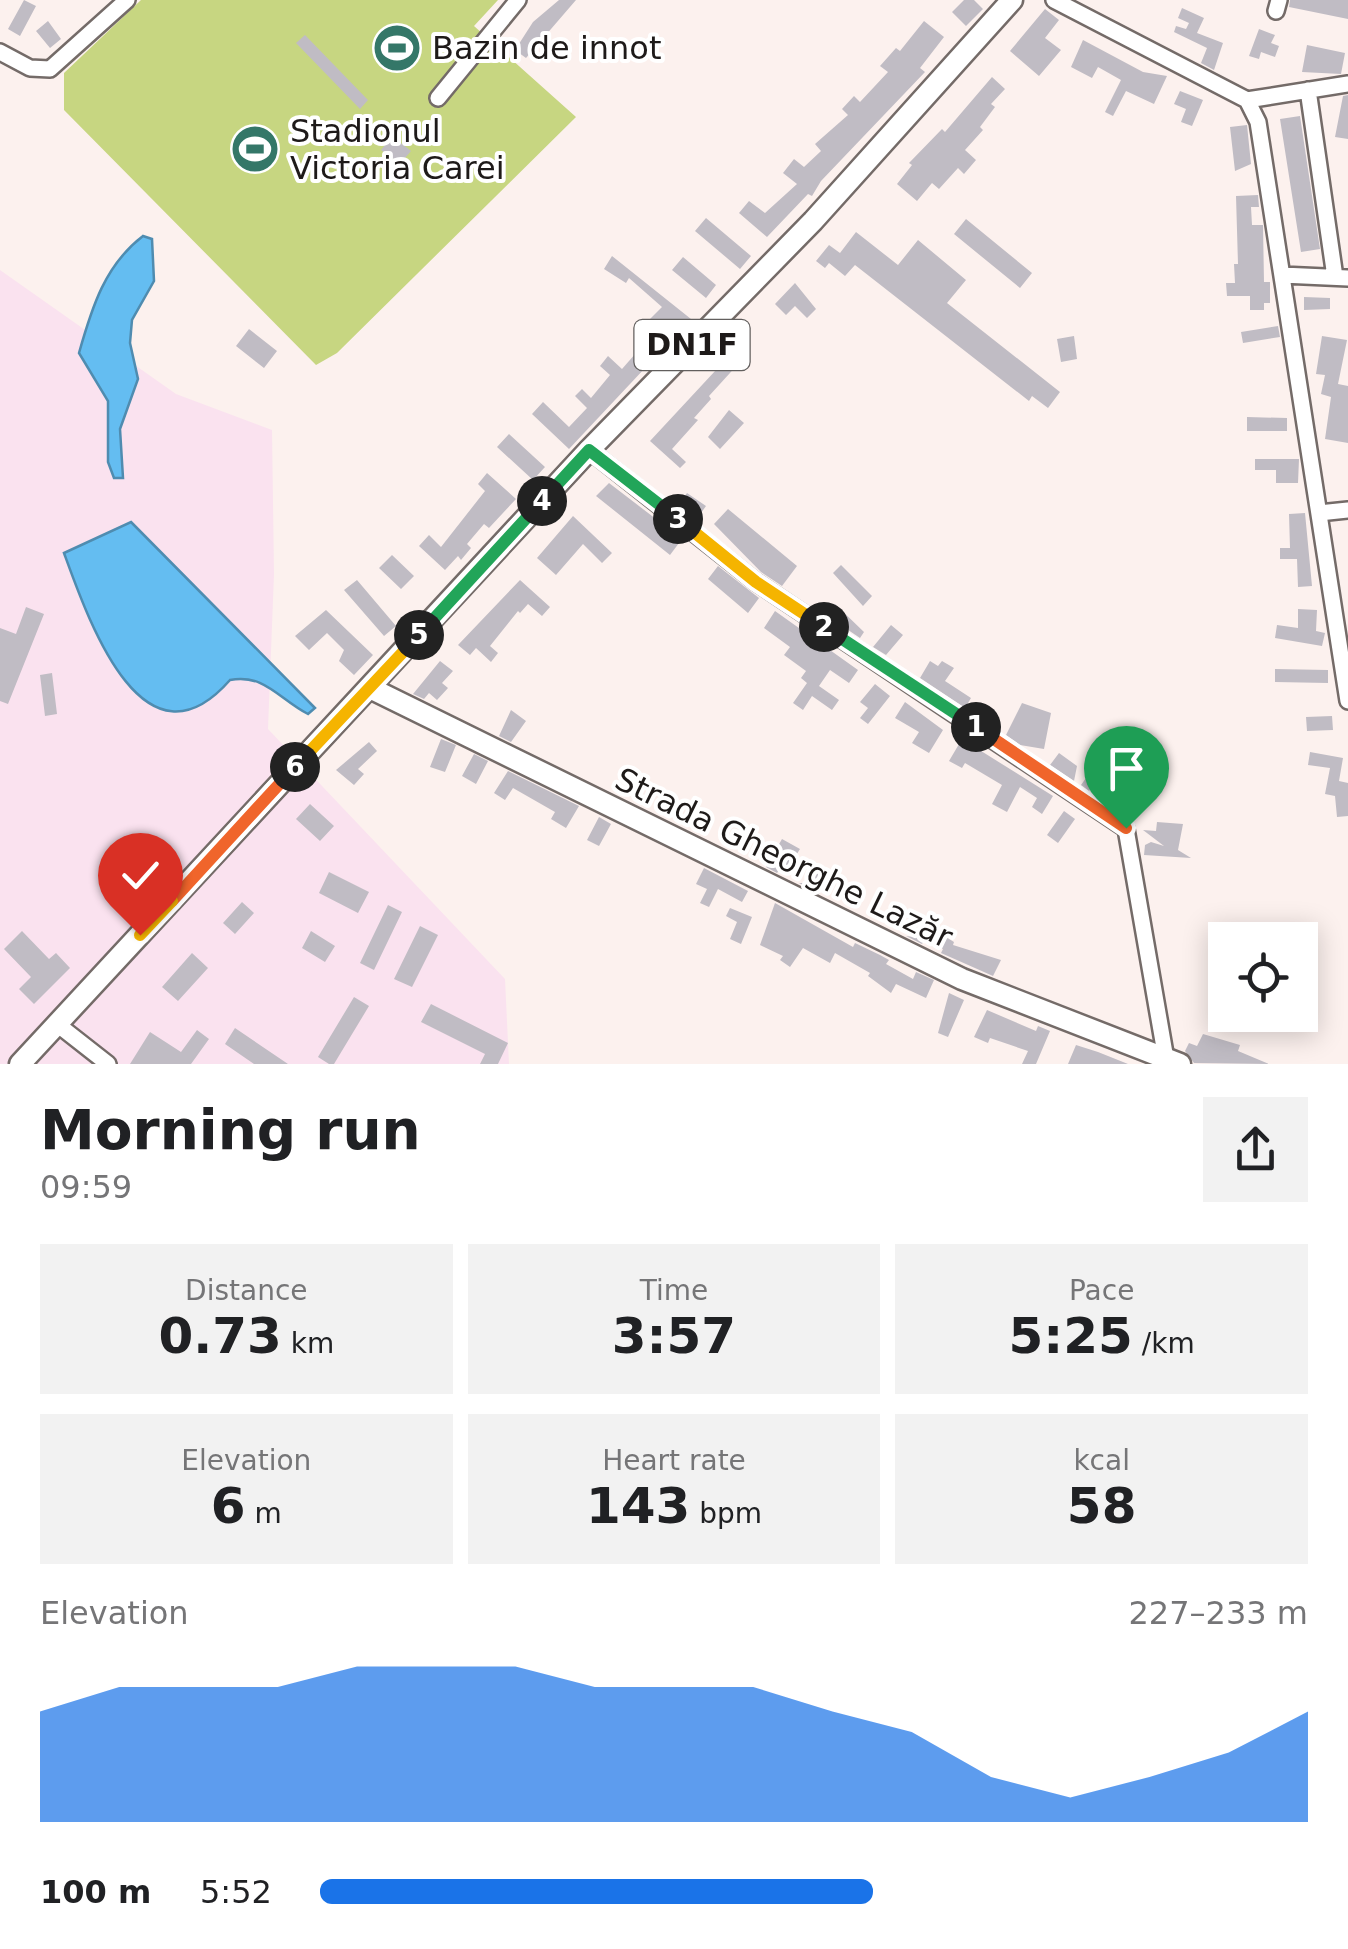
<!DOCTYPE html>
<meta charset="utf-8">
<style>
:root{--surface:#fff;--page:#f2f2f2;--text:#202124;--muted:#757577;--accent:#1a73e8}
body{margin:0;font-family:"DejaVu Sans",sans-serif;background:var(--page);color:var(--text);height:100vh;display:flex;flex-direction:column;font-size:38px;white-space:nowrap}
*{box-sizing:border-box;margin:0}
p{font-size:32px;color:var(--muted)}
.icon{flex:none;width:55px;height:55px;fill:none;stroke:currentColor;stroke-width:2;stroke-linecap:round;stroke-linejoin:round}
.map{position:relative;height:1064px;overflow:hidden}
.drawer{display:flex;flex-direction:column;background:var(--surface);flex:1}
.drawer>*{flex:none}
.controls{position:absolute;left:1208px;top:922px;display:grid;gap:20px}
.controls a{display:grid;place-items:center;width:110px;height:110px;border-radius:0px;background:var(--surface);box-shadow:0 5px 25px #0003;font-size:50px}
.pin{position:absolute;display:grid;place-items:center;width:85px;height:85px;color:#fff;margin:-102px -42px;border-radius:50% 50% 50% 0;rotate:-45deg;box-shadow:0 0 10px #0007}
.pin .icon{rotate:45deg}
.km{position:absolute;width:50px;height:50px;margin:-25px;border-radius:50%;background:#222;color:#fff;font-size:28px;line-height:50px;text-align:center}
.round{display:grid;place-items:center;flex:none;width:105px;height:105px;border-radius:0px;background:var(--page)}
.head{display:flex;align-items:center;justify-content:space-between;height:170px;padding:0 40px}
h1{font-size:55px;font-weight:600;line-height:75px}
.metrics{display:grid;grid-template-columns:repeat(3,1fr);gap:15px;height:170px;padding:10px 40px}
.metrics div{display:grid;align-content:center;border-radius:0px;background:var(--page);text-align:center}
.metrics b{font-size:50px;font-weight:600}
.metrics small{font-size:28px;font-weight:400}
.metrics p{font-size:28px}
.chart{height:280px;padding:20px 40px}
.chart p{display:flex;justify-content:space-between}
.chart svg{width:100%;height:180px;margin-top:10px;fill:var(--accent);opacity:.7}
ul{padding:0 40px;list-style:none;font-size:32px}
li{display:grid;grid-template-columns:160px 120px 1fr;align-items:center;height:75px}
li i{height:25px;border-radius:12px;background:var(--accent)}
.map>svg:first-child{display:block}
.industrial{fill:#fae2ef}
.green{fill:#c7d681}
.water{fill:#64bdf1;stroke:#4f8cb0;stroke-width:2.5}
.building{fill:#c0bcc4}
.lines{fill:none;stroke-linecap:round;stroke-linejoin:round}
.minor-casing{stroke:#746b68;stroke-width:20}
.major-casing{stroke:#746b68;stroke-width:25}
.minor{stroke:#fff;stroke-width:15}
.major{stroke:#fff;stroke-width:20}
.split-1-casing{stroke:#fff;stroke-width:20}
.split-2-casing{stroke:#fff;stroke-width:20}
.split-3-casing{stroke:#fff;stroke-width:20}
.split-4-casing{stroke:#fff;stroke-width:20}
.split-5-casing{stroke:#fff;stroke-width:20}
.split-6-casing{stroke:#fff;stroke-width:20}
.split-7-casing{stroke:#fff;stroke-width:20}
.split-8-casing{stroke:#fff;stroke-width:20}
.split-1{stroke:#f0652b;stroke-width:12}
.split-2{stroke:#22a559;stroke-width:12}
.split-3{stroke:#f5b400;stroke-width:12}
.split-4{stroke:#22a559;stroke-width:12}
.split-5{stroke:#22a559;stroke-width:12}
.split-6{stroke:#f5b400;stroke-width:12}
.split-7{stroke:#f0652b;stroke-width:12}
.split-8{stroke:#f5b400;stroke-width:12}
.labels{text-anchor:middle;stroke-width:8;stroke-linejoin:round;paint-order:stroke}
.shield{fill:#fff;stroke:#625f5e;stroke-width:2.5}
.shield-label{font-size:30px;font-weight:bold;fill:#1e1a19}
.poi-label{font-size:32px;fill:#1e1a19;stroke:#fff;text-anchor:start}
.street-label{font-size:32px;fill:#1e1a19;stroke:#fff}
</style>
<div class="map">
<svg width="1348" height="1064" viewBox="0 0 1348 1064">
<rect width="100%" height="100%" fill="#fcf1ee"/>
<path class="industrial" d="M0,270L176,394L272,430L274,574L268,729L505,979L509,1064H0Z"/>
<path class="green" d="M141,0H498L474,26L576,117L337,353L316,365L64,110V73Z"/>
<path class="water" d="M143,236L152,239L154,281L132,320L130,343L138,379L120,429L123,478H114L108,462V401L79,353C92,307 105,265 143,236Z
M131,522L315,708L308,714C280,700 264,673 230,680C143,779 88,619 64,553Z"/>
<path class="building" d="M24,0L36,6L20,36L8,29Z
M559,0H576L526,58L515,50L533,22Z
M964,0H974L983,9L966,26L952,12Z
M1290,0H1348V19L1289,7Z
M1182,8L1204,18L1197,33L1223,43L1214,70L1201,63L1207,48L1174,32L1176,26L1186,29L1189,23L1178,18Z
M1045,9L1059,20L1045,38L1061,50L1039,76L1010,51Z
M48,21L61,39L50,48L36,31Z
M924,21L944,37L920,68L925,72L821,181L812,196L808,194L767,237L739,213L749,201L765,213L797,184L783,173L794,159L804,167L821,151L815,144L848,115L842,109L854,96L860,102L888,72L880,66L896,48L900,51Z
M1259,29L1275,35L1271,43L1279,46L1275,57L1261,52L1259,59L1249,56Z
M305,35L368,100L360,109L296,43Z
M1083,40L1143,72L1167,76L1154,104L1126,91L1113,116L1105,112L1121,80L1098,67L1092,78L1071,67Z
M1307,45L1345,53L1341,74L1302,72Z
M992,77L1005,89L991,104L995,107L980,127L983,130L965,150L976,160L964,174L958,168L939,189L932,183L917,201L897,184L912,165L909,163L942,129L945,132Z
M1180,91L1203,100L1192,126L1181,122L1186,109L1174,104Z
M1348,95V139L1335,137L1343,96Z
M1300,116L1320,249L1301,252L1280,119Z
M1247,125L1251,164L1235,171L1230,127Z
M392,136L411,151L400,164L381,150Z
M1258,195L1259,207H1251L1252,225H1263L1264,282H1270V303H1264V310H1250V296H1227L1226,283H1235L1234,264H1238L1236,196Z
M706,218L751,256L740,269L695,231Z
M966,219L1032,273L1020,288L954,234Z
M856,232L898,265L918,240L966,280L947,303L1060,392L1048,408L1032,396L1029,401L855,265L845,276L829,263L825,268L816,261L829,245L840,253Z
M612,256L691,319L569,449L532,414L543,402L569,427L587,408L575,396L582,389L591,398L610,375L600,366L608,356L622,369L650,337L641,328L662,307L629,278L626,283L604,269Z
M683,257L716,285L706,298L672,270Z
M795,283L816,309L807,318L795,306L786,315L775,304Z
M1304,297L1330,298V309L1304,310Z
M1278,326L1280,337L1243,343L1241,332Z
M249,329L277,351L264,368L236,346Z
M1074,336L1077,359L1061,362L1057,339Z
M1322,336L1347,340L1338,384L1348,386V443L1325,439L1331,397L1321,394L1325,375L1316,374Z
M742,342L750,351L709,396L711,399L694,418L698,420L672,449L686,462L680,468L650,441Z
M729,410L744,423L720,449L708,437Z
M1247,417L1287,418V431H1247Z
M509,434L545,467L533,480L497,447Z
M1255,459H1299L1298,483H1276V470H1255Z
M487,473L516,499L489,528L484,524L467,544L471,548L461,560L458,556L445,570L419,546L429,535L441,547L485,491L478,484Z
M609,483L682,539L670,555L596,496Z
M687,493L706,506L696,520L678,506Z
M728,509L797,566L782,586L761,572L714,524Z
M1305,513L1312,586L1298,587L1297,559H1280V548H1290L1289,514Z
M573,516L612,553L602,563L583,544L556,575L537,558Z
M392,555L414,576L401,589L379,568Z
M841,565L872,596L863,606L833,573Z
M718,566L759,598L748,613L708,579Z
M357,580L396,626L384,636L344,590Z
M520,580L550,607L542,616L528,604L520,613L518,611L490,646L498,653L491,662L476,648L470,655L458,645Z
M835,604L864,632L860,638L826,615Z
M26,607L44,614L8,704L0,701V628L16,634Z
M1298,609L1317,610L1316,631L1325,633L1322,646L1275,638L1277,625L1298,628Z
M326,610L373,655L354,675L339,661L344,650L327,633L309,650L295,636Z
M775,611L858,670L849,683L830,670L819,686L839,700L832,710L812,696L803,710L793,703L807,683L801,678L806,671L784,655L790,647L764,628Z
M891,625L903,635L886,655L873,647Z
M440,661L453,671L442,683L448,688L437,700L429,693L424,699L413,694Z
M930,661L938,666L942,661L954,668L945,681L971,698L965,708L920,678Z
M1275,669L1328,670V683L1275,682Z
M52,673L57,714L45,716L40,675Z
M875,684L890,696L868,724L860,718L868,708L860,702Z
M905,702L943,730L929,753L912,743L919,732L895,718Z
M1022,703L1051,713L1044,749L1020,745L1006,735Z
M511,710L526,721L511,742L499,736Z
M1332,716L1333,730L1307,731L1306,717Z
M441,739L456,745L445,772L430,767Z
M962,739L1053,796L1042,814L1032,807L1037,798L1020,787L1007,812L992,804L1002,785L965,763L962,768L949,761Z
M369,742L377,751L358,769L364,774L354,785L336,770Z
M1310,752L1343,758L1339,781L1348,783V816L1337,817L1335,796L1325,794L1330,768L1308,765Z
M1059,753L1077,766L1074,781L1050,765Z
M474,754L488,761L476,784L462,776Z
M1098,761L1107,767L1089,791L1081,785Z
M508,771L579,806L566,828L551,819L555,812L513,788L505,800L494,793Z
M310,804L334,826L320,841L296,819Z
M1064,811L1075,819L1058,843L1047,835Z
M599,817L611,824L599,846L587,840Z
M1157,822L1183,824L1178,850L1191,858L1144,855L1145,845L1151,842L1164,846L1143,830L1156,831Z
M782,839L800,849L788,868L783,865L777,873L766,867Z
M817,864L828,872L819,894L799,883H804Z
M704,868L748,891L742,902L718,889L709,907L700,903L707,889L696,884Z
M329,872L369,892L358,913L319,893Z
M242,902L254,913L235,934L223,923Z
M775,903L853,947L855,943L880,955L889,960L886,964L913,979L916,972L934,980L926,998L896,984L891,993L868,976L870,973L835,953L830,963L803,948L790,967L780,960L783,956L760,945Z
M388,905L402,912L374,970L360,963Z
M730,908L752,917L741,944L730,939L737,922L726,916Z
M923,923L954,942L953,945L1001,960L993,976L941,953L943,949L925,939L922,944L906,936L915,937Z
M420,926L438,935L412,987L394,979Z
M22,931L49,959L56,953L70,968L34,1004L19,989L31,977L4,949Z
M311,931L335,946L325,962L302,948Z
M192,953L208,968L178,1001L162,987Z
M949,993L964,1000L948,1037L938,1033Z
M354,997L369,1006L334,1064H329L318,1057Z
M431,1004L508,1043L498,1064H480L485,1054L421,1022Z
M987,1010L1036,1031L1038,1026L1050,1031L1036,1064H1022L1028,1051L990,1038L988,1043L974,1037Z
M235,1028L288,1064H254L225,1044Z
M197,1030L209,1039L191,1064H130L150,1032L181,1052Z
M1203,1034L1240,1045L1238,1051L1269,1064L1194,1063L1185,1051L1189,1043L1197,1046Z
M1076,1045L1098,1052L1128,1064H1068Z"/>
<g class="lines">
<g class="minor-casing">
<path id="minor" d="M1054,0L1247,100L1258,122L1348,701
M1276,11L1279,0
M0,52L30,68L50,69L127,0
M1308,90L1335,277
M438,98L518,0
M1247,100L1348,84
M1282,275L1348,278
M589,450L756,582L1126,829L1166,1059
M1319,513L1348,510
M57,1024L108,1064"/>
</g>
<g class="major-casing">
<path id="major" d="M370,688L962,979L1180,1064
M20,1064L589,450L813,221L1012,0"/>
</g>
<use href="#minor" class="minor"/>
<use href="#major" class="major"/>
</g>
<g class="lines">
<g class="split-1-casing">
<path id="split-1" d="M976,727L1126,828"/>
</g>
<g class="split-2-casing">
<path id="split-2" d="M824,627L976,727"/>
</g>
<g class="split-3-casing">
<path id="split-3" d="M678,519L756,582L824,627"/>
</g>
<g class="split-4-casing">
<path id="split-4" d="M542,501L589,450L678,519"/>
</g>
<g class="split-5-casing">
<path id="split-5" d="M419,635L542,501"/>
</g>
<g class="split-6-casing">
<path id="split-6" d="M295,767L419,635"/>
</g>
<g class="split-7-casing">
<path id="split-7" d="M172,901L295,767"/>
</g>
<g class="split-8-casing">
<path id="split-8" d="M140,935L172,901"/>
</g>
<use href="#split-1" class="split-1"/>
<use href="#split-2" class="split-2"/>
<use href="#split-3" class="split-3"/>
<use href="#split-4" class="split-4"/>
<use href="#split-5" class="split-5"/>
<use href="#split-6" class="split-6"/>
<use href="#split-7" class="split-7"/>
<use href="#split-8" class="split-8"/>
</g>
<defs>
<g id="stadium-disc" transform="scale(2.5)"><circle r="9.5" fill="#347768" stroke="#fff"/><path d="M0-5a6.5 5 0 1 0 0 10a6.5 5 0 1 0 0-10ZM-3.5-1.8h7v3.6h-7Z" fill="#fff"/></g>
</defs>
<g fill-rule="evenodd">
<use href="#stadium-disc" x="397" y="48"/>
<use href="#stadium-disc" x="255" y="149"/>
</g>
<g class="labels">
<rect class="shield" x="634.5" y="320" width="115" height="50" rx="8"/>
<g class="shield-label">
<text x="692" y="355">DN1F</text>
</g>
<g class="poi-label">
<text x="432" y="59">Bazin de innot</text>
<text x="290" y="142">Stadionul<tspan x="290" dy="37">Victoria Carei</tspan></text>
</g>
<g class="street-label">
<text transform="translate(784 858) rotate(26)" y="11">Strada Gheorghe Lazăr</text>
</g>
</g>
</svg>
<div class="controls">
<a><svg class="icon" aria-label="locate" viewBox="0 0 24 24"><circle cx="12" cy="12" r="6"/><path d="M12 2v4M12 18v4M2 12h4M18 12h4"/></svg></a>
</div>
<div class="pin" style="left:1126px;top:828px;background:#1e9e55"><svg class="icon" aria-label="arrive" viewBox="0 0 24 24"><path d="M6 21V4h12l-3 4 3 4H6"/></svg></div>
<div class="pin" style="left:140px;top:935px;background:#d93025"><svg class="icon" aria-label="check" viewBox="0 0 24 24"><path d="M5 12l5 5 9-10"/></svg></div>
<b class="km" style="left:976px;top:727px">1</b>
<b class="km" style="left:824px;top:627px">2</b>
<b class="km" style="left:678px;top:519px">3</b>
<b class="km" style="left:542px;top:501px">4</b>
<b class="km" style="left:419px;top:635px">5</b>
<b class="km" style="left:295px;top:767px">6</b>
</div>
<section class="drawer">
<div class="head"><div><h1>Morning run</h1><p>09:59</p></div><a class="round"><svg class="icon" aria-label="share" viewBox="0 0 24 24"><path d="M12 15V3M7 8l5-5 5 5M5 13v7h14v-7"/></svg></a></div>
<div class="metrics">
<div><p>Distance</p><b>0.73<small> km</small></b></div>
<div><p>Time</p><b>3:57</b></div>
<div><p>Pace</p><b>5:25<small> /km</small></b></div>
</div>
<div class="metrics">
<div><p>Elevation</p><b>6<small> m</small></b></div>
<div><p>Heart rate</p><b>143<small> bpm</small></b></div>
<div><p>kcal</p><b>58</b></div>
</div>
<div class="chart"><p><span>Elevation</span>227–233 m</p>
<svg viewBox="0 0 160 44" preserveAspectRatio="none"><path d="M0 44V17L10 11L20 11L30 11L40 6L50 6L60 6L70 11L80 11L90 11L100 17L110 22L120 33L130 38L140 33L150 27L160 17V44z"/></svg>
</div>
<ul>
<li><b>100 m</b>5:52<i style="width:56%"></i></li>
</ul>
</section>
